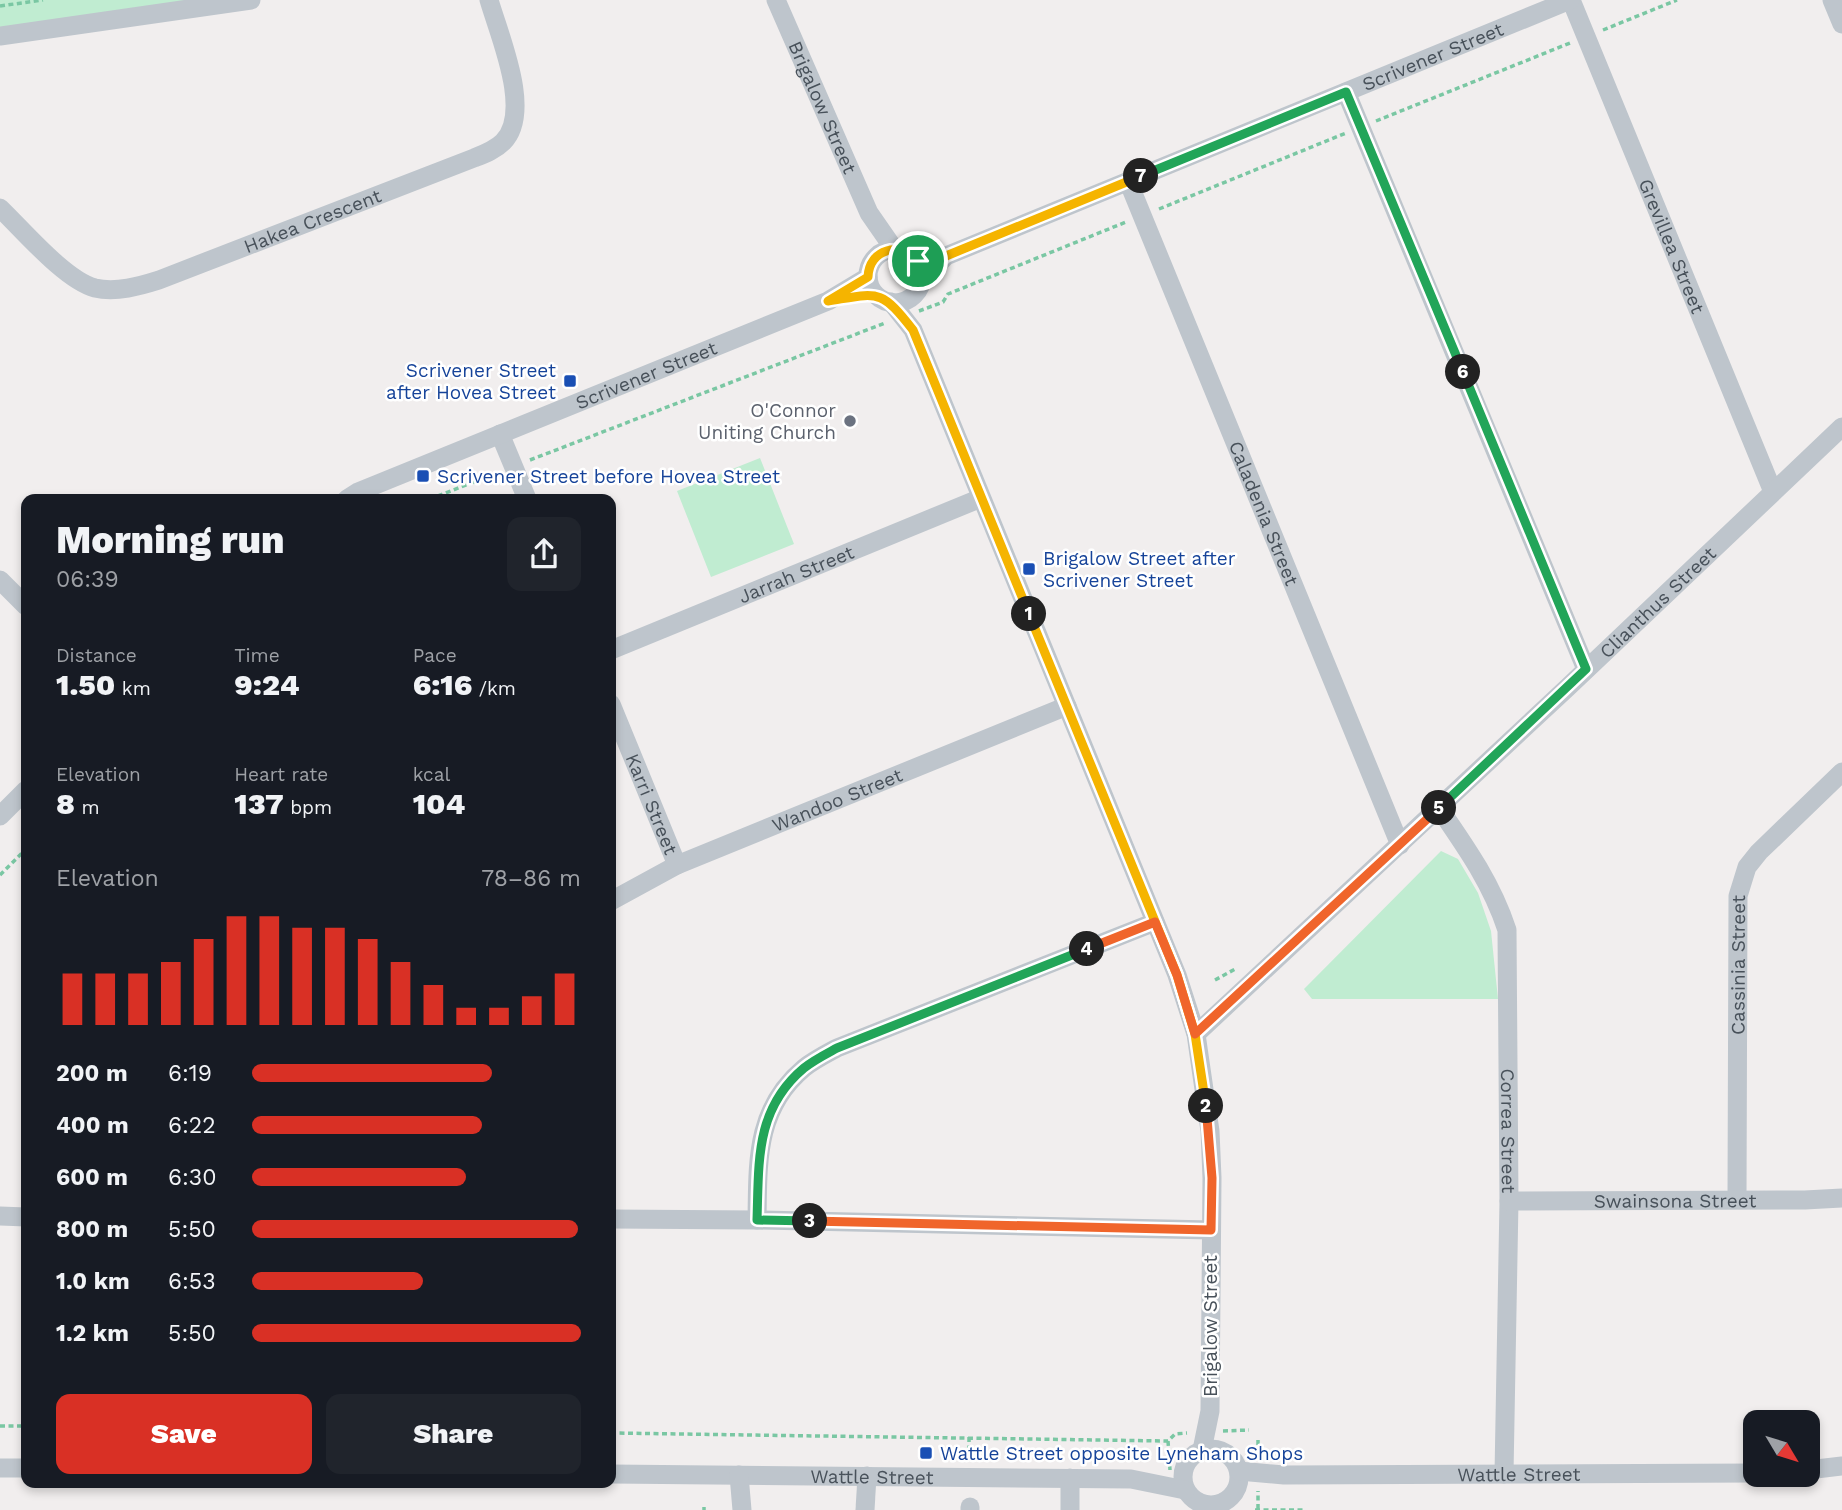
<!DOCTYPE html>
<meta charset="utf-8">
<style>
:root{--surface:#171b24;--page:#20242c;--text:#f1f3f6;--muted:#9ea1a6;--accent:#d93025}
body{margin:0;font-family:"Work Sans",sans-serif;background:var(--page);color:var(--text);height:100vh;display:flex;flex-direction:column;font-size:26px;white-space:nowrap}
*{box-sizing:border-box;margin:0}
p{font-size:23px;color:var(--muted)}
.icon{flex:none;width:38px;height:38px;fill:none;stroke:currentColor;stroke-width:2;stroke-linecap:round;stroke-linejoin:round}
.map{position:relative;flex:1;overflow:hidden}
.panel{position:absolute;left:21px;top:494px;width:595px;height:994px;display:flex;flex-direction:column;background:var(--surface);border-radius:14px;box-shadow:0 4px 10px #0003}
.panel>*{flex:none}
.needle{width:46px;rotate:128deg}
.buttons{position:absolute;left:1743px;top:1410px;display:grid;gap:14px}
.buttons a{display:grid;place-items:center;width:77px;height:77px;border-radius:14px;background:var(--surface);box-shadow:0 4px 10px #0003;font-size:35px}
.pin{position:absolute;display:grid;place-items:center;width:60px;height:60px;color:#fff;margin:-30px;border:4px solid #fff;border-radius:50%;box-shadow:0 2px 7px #0007}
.km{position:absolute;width:35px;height:35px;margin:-18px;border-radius:50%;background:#222;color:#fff;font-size:19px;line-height:35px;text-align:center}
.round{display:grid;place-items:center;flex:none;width:74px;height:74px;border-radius:14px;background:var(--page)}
.headline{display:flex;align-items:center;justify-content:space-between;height:119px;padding:0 35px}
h1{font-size:38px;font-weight:800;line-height:52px}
.figures{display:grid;grid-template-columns:repeat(3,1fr);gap:10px;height:119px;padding:7px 35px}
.figures div{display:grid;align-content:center}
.figures b{font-size:30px;font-weight:800}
.figures small{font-size:19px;font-weight:400}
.figures p{font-size:19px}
.chart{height:196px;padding:14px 35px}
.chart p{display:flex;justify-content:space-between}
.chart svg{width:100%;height:126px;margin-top:7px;stroke:var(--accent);stroke-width:6}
.button{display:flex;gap:14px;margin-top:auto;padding:14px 35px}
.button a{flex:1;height:80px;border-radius:14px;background:var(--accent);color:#fff;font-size:28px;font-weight:800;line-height:80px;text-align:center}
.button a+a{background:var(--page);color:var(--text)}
ul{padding:0 35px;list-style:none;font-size:23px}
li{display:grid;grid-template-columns:112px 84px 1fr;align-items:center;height:52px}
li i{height:18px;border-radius:9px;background:var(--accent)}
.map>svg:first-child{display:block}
.green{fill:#c0ecd1}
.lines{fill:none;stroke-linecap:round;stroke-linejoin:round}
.path{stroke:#7ac7a3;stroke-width:3.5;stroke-dasharray:5 3.5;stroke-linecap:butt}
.minor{stroke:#bec5cc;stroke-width:19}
.split-1-casing{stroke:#fff;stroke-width:14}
.split-2-casing{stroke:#fff;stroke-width:14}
.split-3-casing{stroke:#fff;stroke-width:14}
.split-4-casing{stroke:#fff;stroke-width:14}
.split-5-casing{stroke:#fff;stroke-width:14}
.split-6-casing{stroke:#fff;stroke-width:14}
.split-7-casing{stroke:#fff;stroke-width:14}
.split-8-casing{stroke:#fff;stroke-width:14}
.split-1{stroke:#f5b400;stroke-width:9}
.split-2{stroke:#f5b400;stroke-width:9}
.split-3{stroke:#f0652b;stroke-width:9}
.split-4{stroke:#22a559;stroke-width:9}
.split-5{stroke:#f0652b;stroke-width:9}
.split-6{stroke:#22a559;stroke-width:9}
.split-7{stroke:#22a559;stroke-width:9}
.split-8{stroke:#f5b400;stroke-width:9}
.transit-dot{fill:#1a4fb4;stroke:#fff;stroke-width:2.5}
.worship-dot{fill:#6b7280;stroke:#fff;stroke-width:2.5}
.labels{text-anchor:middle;stroke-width:5;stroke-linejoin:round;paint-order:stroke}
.street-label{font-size:19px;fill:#48515a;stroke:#fff}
.transit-label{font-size:19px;fill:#164399;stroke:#fff;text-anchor:start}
.worship-label{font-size:19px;fill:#5b616d;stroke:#fff;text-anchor:end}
</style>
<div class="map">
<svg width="1842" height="1510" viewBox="0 0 1842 1510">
<rect width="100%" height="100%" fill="#f1eeee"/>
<path class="green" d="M0,0H223L0,33Z
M760,458L794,544L711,577L677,491Z
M1441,851L1458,859L1478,893L1491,931L1498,999H1312L1304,989Z"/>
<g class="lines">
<path class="path" d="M0,6L43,0
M1603,30L1677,0
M1376,121L1570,43
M1159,209L1346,133
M919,311L943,302L948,294L1126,222
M530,460L885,323
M430,499L497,473
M0,875L26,849
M1215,980L1237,968
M0,1426H26
M1223,1431L1249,1430
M611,1433L1168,1441L1175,1434L1187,1433
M969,1437V1459
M1258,1440V1455
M1168,1441L1170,1470
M1258,1509V1491
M704,1510V1507
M1255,1510H1304"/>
<g class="minor">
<path id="s1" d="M776,0L869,213L894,249"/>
<path id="s2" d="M1571,0L1773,492"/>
<path d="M1832,0L1842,24"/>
<path d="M0,36L251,0"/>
<path d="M1346,92L1586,669"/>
<path id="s3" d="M1128,181L1400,845"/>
<path id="s4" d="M0,208C23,230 65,280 95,288C116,293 140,286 159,280L474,158C484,154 495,150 503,142C533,112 499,35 489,0"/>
<circle cx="895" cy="276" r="27"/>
<path id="s5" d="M922,280L946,256L1570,0"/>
<path d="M891,302L913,330L1177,975L1196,1034L1210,1131L1212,1178L1210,1411L1202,1450"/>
<path d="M500,434L527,499"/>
<path id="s6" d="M347,499L358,492L828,301L868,277"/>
<path d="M0,580L26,606"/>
<path id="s7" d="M611,650L981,498"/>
<path id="s8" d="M611,704L677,865"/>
<path id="s9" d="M1439,808C1466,847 1492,884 1507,930L1509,1201L1504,1474"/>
<path d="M0,816L26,790"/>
<path id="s10" d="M611,901L677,865L1067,706"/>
<path id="s11" d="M1196,1034L1567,688L1842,427"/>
<path id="s12" d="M1737,1199L1738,896L1747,867L1759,852L1842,772"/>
<path id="s13" d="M1509,1201L1805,1200L1842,1198"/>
<path d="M0,1216L26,1217"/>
<path d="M611,1219L757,1220L1211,1230"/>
<path d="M757,1220C758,1162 755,1109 804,1068C814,1060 826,1054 837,1048L1155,922"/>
<circle cx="1211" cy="1477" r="28"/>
<path d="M0,1468H26"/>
<path d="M1808,1470L1842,1466"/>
<path id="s14" d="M1239,1471L1284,1475L1755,1473"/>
<path id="s15" d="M611,1474L1131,1479L1185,1490"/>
<path d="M739,1475L742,1510"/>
<path d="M970,1507V1510"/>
<path d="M865,1510L867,1476"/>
<path d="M1070,1510V1478"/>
</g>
</g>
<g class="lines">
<g class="split-1-casing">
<path id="split-1" d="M918,261C900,241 869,249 868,277L828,301C879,293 880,288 913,330L1029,614"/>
</g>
<g class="split-2-casing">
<path id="split-2" d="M1029,614L1177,975L1195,1034L1206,1106"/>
</g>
<g class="split-3-casing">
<path id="split-3" d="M810,1221L1211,1230L1212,1178L1206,1106"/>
</g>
<g class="split-4-casing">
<path id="split-4" d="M810,1221L757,1220C759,1161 755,1109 804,1068C814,1060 826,1054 837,1048L1087,949"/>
</g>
<g class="split-5-casing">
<path id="split-5" d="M1087,949L1155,922L1177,975L1195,1034L1439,808"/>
</g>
<g class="split-6-casing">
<path id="split-6" d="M1439,808L1586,669L1463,372"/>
</g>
<g class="split-7-casing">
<path id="split-7" d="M1141,176L1346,92L1463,372"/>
</g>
<g class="split-8-casing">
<path id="split-8" d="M918,261L922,280L946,256L1141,176"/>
</g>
<use href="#split-1" class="split-1"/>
<use href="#split-2" class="split-2"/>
<use href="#split-3" class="split-3"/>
<use href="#split-4" class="split-4"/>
<use href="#split-5" class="split-5"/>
<use href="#split-6" class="split-6"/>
<use href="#split-7" class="split-7"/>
<use href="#split-8" class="split-8"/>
</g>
<g class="transit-dot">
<rect x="563" y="374" width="14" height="14" rx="3.5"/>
<rect x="416" y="469" width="14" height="14" rx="3.5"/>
<rect x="1022" y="562" width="14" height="14" rx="3.5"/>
<rect x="919" y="1446" width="14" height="14" rx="3.5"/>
</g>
<circle class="worship-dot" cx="850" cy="421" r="7"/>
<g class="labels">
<g class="street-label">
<text dy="7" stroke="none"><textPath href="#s5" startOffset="560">Scrivener Street</textPath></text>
<text dy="7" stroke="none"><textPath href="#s1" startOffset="117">Brigalow Street</textPath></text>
<text dy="7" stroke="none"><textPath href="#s4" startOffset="355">Hakea Crescent</textPath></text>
<text dy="7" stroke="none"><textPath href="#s2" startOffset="266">Grevillea Street</textPath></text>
<text dy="7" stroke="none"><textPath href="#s6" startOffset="324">Scrivener Street</textPath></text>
<text dy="7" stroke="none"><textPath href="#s3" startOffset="359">Caladenia Street</textPath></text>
<text dy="7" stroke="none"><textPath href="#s7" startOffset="200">Jarrah Street</textPath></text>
<text dy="7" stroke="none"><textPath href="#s11" startOffset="632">Clianthus Street</textPath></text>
<text dy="7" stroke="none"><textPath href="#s10" startOffset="248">Wandoo Street</textPath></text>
<text dy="7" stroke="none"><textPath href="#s8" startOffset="108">Karri Street</textPath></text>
<text dy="7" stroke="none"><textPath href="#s12" startOffset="234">Cassinia Street</textPath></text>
<text dy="7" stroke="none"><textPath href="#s9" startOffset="341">Correa Street</textPath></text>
<text dy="7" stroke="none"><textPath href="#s13" startOffset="166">Swainsona Street</textPath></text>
<text transform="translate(1210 1326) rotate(-90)" y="7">Brigalow Street</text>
<text dy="7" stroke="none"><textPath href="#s14" startOffset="280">Wattle Street</textPath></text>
<text dy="7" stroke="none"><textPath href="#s15" startOffset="261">Wattle Street</textPath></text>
</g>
<g class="transit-label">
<text x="556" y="377" text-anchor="end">Scrivener Street<tspan x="556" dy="22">after Hovea Street</tspan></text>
<text x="437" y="483">Scrivener Street before Hovea Street</text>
<text x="1043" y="565">Brigalow Street after<tspan x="1043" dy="22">Scrivener Street</tspan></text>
<text x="940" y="1460">Wattle Street opposite Lyneham Shops</text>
</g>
<g class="worship-label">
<text x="836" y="417">O'Connor<tspan x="836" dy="22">Uniting Church</tspan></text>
</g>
</g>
</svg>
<div class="buttons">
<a><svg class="needle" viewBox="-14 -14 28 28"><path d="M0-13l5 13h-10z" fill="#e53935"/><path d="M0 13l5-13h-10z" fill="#9ea1a6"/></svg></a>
</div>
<div class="pin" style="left:918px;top:261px;background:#1e9e55"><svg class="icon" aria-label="arrive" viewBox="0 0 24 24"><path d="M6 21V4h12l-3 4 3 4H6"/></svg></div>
<b class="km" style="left:1029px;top:614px">1</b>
<b class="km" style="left:1206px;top:1106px">2</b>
<b class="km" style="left:810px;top:1221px">3</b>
<b class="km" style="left:1087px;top:949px">4</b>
<b class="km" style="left:1439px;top:808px">5</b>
<b class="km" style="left:1463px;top:372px">6</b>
<b class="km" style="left:1141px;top:176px">7</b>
<section class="panel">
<div class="headline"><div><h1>Morning run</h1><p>06:39</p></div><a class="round"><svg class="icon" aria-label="share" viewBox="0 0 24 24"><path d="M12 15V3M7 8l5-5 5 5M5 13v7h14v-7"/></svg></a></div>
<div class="figures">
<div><p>Distance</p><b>1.50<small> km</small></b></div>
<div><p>Time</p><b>9:24</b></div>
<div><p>Pace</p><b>6:16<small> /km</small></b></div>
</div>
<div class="figures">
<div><p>Elevation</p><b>8<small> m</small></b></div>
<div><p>Heart rate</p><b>137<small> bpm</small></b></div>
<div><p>kcal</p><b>104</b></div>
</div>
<div class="chart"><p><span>Elevation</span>78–86 m</p>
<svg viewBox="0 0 160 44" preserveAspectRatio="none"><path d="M5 44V26M15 44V26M25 44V26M35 44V22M45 44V14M55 44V6M65 44V6M75 44V10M85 44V10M95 44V14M105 44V22M115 44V30M125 44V38M135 44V38M145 44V34M155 44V26"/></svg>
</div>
<ul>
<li><b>200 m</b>6:19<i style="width:73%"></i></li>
<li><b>400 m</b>6:22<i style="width:70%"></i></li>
<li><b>600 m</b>6:30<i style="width:65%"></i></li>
<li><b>800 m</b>5:50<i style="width:99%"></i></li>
<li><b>1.0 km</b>6:53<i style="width:52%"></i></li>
<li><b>1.2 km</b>5:50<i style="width:100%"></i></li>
</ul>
<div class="button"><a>Save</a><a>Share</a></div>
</section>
</div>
